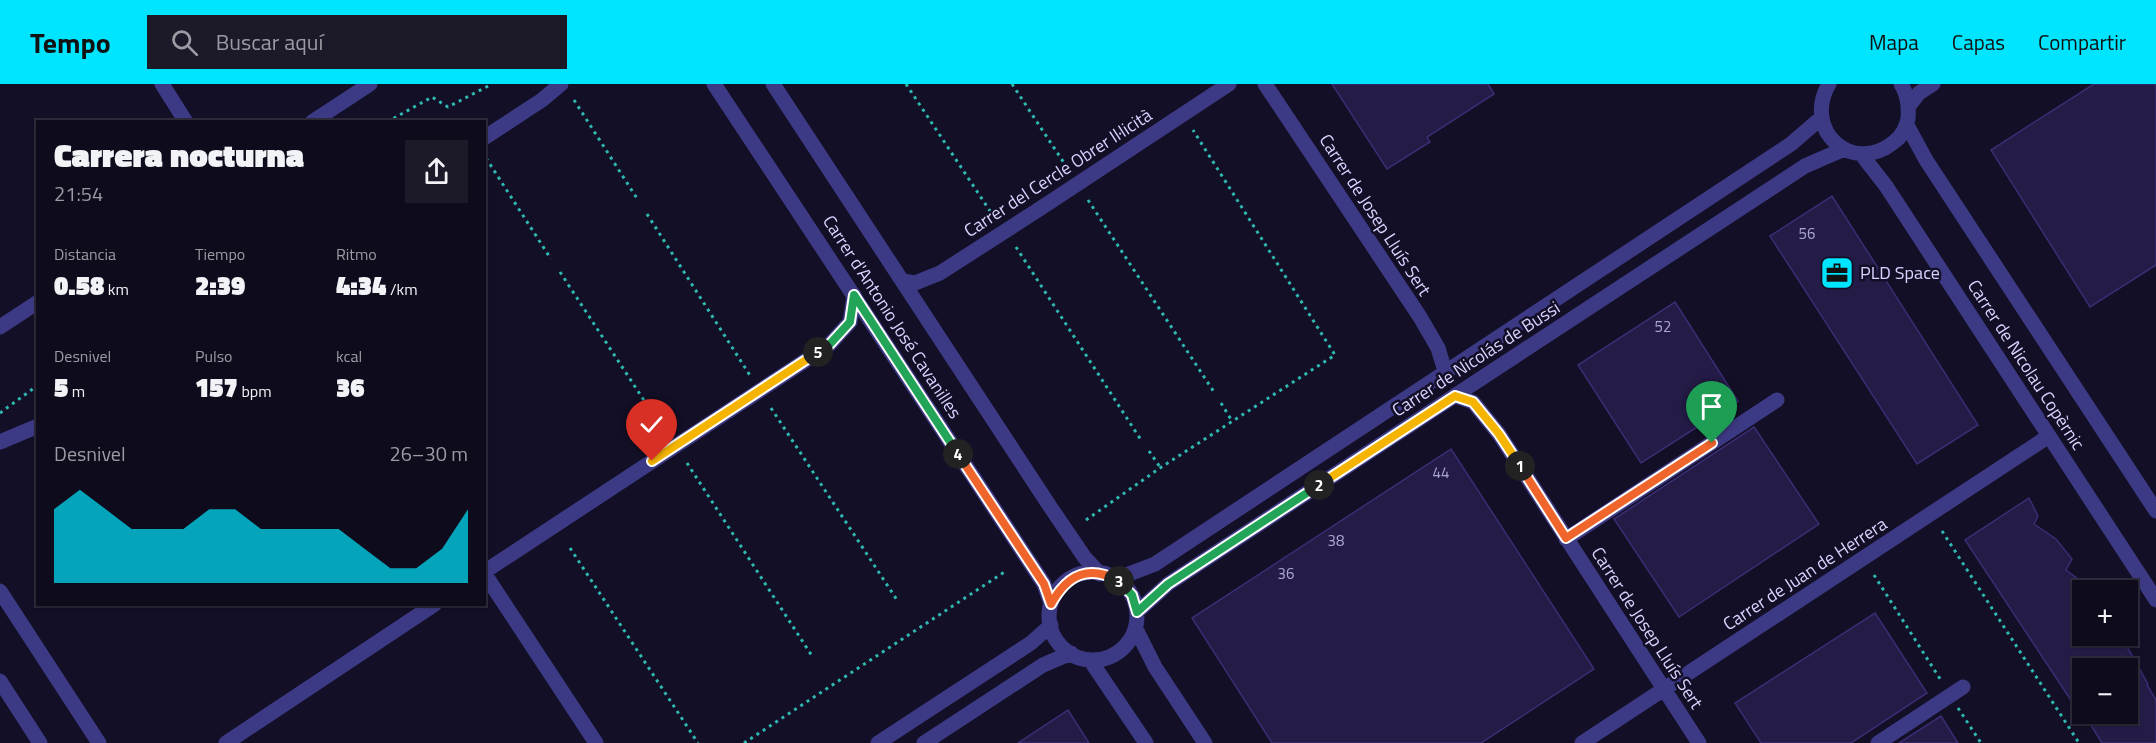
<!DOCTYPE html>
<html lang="es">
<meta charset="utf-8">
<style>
:root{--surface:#0e0b1c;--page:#1c1929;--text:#f1f3f6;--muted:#9b9ba3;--line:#2e2b3b;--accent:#00e5ff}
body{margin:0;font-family:"Titillium Web",sans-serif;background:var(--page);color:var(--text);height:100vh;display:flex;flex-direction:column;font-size:22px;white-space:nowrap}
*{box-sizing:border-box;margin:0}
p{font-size:20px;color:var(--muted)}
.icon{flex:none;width:33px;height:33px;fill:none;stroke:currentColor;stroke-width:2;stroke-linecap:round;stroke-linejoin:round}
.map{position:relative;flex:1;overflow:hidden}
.drawer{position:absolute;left:36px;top:36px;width:450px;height:486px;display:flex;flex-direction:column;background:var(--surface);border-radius:0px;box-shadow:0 2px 4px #0004,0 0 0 2px var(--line)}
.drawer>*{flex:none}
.tools{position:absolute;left:2072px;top:496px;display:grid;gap:12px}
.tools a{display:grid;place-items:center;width:66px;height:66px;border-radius:0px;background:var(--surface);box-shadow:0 2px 4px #0004,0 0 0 2px var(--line);font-size:30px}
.pin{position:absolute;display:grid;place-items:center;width:51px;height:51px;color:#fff;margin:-62px -26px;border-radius:50% 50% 50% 0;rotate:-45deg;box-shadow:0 0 6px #0007}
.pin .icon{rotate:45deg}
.km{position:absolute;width:30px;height:30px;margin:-15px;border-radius:50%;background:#222;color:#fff;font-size:16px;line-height:30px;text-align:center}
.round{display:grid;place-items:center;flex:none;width:63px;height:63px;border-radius:0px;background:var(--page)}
.summary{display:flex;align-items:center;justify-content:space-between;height:102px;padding:0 18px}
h1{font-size:33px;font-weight:800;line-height:45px}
.metrics{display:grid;grid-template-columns:repeat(3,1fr);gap:9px;height:102px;padding:6px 18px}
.metrics div{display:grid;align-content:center}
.metrics b{font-size:26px;font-weight:800}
.metrics small{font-size:16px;font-weight:400}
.metrics p{font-size:16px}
.chart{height:168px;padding:12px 18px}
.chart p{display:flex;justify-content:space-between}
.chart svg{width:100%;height:108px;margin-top:6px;fill:var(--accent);opacity:.7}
header{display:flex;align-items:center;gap:36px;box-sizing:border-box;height:84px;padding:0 30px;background:var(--accent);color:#111}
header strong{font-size:28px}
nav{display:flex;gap:33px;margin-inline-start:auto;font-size:21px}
.search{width:420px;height:54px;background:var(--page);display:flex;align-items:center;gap:15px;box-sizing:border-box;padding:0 21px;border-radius:0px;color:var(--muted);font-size:22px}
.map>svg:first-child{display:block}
.building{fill:#241b47;stroke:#3b2d73;stroke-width:1.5}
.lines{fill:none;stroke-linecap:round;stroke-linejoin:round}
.path{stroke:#2fb8b0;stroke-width:3;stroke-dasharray:3 4.5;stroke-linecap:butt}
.minor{stroke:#3d3a85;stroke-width:15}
.split-1-casing{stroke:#fff;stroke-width:12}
.split-2-casing{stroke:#fff;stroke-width:12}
.split-3-casing{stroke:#fff;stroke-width:12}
.split-4-casing{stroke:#fff;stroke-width:12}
.split-5-casing{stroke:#fff;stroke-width:12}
.split-6-casing{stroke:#fff;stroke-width:12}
.split-1{stroke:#f0652b;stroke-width:8}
.split-2{stroke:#f5b400;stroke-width:8}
.split-3{stroke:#22a559;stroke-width:8}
.split-4{stroke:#f0652b;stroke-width:8}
.split-5{stroke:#22a559;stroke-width:8}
.split-6{stroke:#f5b400;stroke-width:8}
.labels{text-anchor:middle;stroke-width:5;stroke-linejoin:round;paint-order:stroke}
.number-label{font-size:15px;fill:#aca6d1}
.street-label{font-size:18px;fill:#d9d4ff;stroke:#130f26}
.poi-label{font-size:18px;fill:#d9d4ff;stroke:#130f26;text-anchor:start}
</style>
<header>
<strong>Tempo</strong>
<div class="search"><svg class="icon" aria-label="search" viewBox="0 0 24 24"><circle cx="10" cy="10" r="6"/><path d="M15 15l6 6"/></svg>Buscar aquí</div>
<nav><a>Mapa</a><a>Capas</a><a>Compartir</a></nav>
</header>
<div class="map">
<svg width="2156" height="659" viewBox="0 0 2156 659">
<rect width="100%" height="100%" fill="#130f26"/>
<path class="building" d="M1332,0H1488L1494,10L1427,53L1430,58L1387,85Z
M2094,0H2156V181L2090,223L1991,66Z
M1832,112L1978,341L1917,380L1770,152Z
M1675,218L1738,317L1641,379L1578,281Z
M1754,343L1819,440L1679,533L1614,435Z
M1451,365L1594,585L1481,659H1272L1192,534Z
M2029,414L2038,432L2034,440L2056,455L2072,475L2066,486L2082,498V552H2121L2148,600L2147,601L2156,616V659H2102L2084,630H2127V585H2082V633L1965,456Z
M1875,529L1927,609L1851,659H1761L1735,619Z
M1068,626L1089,659H1018Z
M1941,632L1958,659H1899Z"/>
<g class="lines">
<path class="path" d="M906,0L994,133
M1012,0L1068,85
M574,16L638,116
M387,38L432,13L448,23L492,0
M486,74L551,175
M1088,116L1214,308
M647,130L751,293
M1016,163L1141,356
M560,188L666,350
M1221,319L1232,337
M771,324L897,516
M0,329L38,301
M1149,367L1160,383
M687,379L812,572
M1086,436L1160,384L1335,271L1193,46
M1942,447L2079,659
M570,464L698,659
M1874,491L1942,598
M1958,624L1981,659
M744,659L1006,487"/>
<path class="minor" d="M162,0L186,38
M714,0L1044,500L1051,520
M773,0L1051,424L1085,474L1100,490
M1265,0L1420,233L1438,264L1445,287
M1829,0C1802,46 1852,92 1894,58C1901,53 1906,44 1908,35C1909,23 1908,11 1901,0
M1909,22L1919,9L1933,0
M312,38L370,0
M1907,41L1926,76L2156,427
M484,54L542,16L561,0
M1861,70L1886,102L2156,516
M903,197L915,199L940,189L1041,124L1229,0
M0,243L38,218
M1455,312L1473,318L1499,350L1699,659
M0,358L38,342
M1566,455L1777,316
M484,488L829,261L850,238L854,211
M1049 532a44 44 0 1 1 88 0a44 44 0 1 1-88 0Z
M484,489L596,659
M1116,495L1155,480L1791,60L1821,34
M0,507L99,659
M1137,528L1168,500L1805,82L1844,65
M1136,545L1155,583L1205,659
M1090,576L1146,659
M0,597L40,659
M226,659L435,520
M878,659L1031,559L1051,541
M924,659L1043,581L1071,569
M1582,659L2049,352
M1878,659L1963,603"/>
</g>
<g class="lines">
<g class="split-1-casing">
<path id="split-1" d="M1520,382L1566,454L1712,359"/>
</g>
<g class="split-2-casing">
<path id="split-2" d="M1319,401L1455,312L1473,318L1499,350L1520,382"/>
</g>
<g class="split-3-casing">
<path id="split-3" d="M1119,497L1132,511L1137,528L1168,500L1319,401"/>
</g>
<g class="split-4-casing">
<path id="split-4" d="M958,370L1044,500L1051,520C1067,491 1088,480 1119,497"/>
</g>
<g class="split-5-casing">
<path id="split-5" d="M818,268L829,261L850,238L854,211L958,370"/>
</g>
<g class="split-6-casing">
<path id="split-6" d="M652,377L818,268"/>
</g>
<use href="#split-1" class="split-1"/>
<use href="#split-2" class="split-2"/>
<use href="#split-3" class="split-3"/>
<use href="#split-4" class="split-4"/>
<use href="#split-5" class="split-5"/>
<use href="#split-6" class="split-6"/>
</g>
<defs>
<g id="office-square" transform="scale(1.725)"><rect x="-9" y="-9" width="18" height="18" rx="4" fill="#00e5ff" stroke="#130f26"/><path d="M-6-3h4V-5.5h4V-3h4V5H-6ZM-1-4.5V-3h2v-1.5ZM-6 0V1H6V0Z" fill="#111"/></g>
</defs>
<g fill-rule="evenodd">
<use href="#office-square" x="1837" y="189"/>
</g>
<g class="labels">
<g class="number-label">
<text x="1807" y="155">56</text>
<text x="1663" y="248">52</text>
<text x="1441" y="394">44</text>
<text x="1336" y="462">38</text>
<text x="1286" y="495">36</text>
</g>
<g class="street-label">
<text transform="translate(1058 89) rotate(-33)" y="6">Carrer del Cercle Obrer Il·licità</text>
<text transform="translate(1375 131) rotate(57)" y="6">Carrer de Josep Lluís Sert</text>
<text transform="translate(892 233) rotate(57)" y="6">Carrer d'Antonio José Cavanilles</text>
<text transform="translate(1476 275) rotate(-33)" y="6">Carrer de Nicolás de Bussi</text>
<text transform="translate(2026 281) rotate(57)" y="6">Carrer de Nicolau Copèrnic</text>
<text transform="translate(1805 490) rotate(-33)" y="6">Carrer de Juan de Herrera</text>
<text transform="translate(1647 544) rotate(57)" y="6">Carrer de Josep Lluís Sert</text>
</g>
<g class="poi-label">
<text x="1860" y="195">PLD Space</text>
</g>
</g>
</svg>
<div class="tools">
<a>+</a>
<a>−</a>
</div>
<div class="pin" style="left:1712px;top:359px;background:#1e9e55"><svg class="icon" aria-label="arrive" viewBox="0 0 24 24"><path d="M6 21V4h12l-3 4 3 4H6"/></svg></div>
<div class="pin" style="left:652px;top:377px;background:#d93025"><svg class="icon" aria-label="check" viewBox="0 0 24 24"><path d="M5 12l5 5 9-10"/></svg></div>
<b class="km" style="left:1520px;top:382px">1</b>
<b class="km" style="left:1319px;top:401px">2</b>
<b class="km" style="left:1119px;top:497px">3</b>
<b class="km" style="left:958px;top:370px">4</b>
<b class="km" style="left:818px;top:268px">5</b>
<section class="drawer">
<div class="summary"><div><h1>Carrera nocturna</h1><p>21:54</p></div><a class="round"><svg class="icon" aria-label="share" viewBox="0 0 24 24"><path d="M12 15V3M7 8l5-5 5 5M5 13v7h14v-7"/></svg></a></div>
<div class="metrics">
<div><p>Distancia</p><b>0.58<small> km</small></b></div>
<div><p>Tiempo</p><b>2:39</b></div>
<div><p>Ritmo</p><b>4:34<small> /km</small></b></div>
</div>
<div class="metrics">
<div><p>Desnivel</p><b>5<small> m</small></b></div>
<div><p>Pulso</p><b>157<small> bpm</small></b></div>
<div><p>kcal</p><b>36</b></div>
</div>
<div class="chart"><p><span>Desnivel</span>26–30 m</p>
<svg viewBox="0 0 160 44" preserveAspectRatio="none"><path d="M0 44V14L10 6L20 14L30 22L40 22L50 22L60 14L70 14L80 22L90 22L100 22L110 22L120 30L130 38L140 38L150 30L160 14V44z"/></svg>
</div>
</section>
</div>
